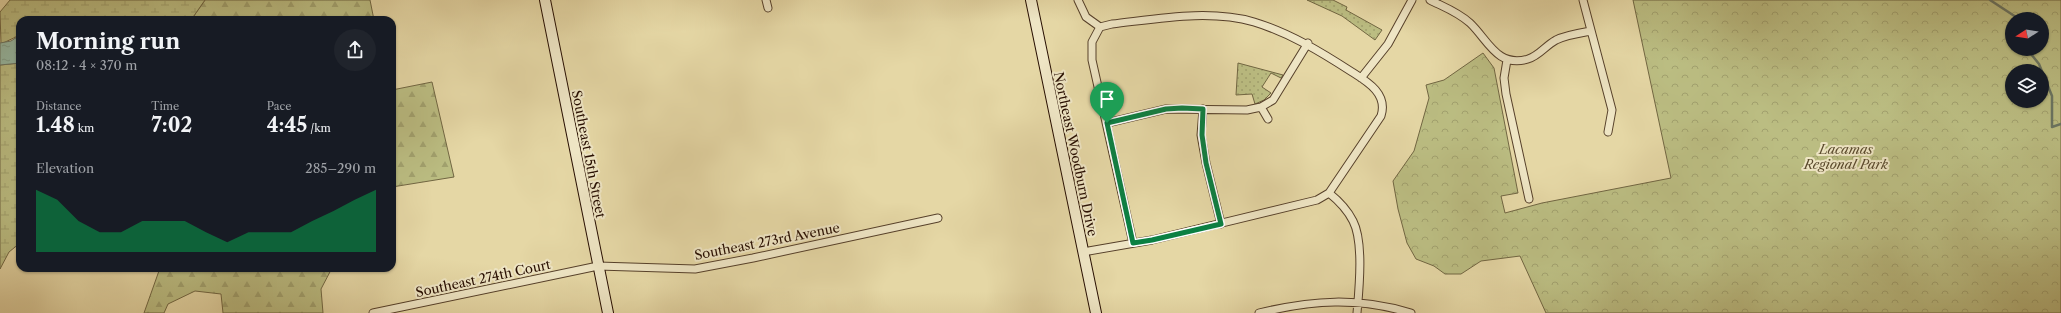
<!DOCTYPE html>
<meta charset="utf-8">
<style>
:root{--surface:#171b24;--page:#20242c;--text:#f1f3f6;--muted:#9ea1a6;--accent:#0b8043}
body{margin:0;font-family:"Libre Caslon Text",serif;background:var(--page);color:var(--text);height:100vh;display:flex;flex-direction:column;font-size:15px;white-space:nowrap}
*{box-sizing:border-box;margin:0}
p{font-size:13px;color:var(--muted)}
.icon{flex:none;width:22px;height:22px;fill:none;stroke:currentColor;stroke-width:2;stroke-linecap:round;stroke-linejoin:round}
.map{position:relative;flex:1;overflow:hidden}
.panel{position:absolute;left:16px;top:16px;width:380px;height:256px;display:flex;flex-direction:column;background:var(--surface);border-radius:12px;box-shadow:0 1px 3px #0004}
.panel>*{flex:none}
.needle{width:26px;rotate:258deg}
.tools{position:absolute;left:2005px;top:12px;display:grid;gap:8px}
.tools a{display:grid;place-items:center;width:44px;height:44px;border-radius:50%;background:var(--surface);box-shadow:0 1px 3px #0004;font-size:20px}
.pin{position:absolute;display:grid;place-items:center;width:34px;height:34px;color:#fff;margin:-41px -17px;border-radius:50% 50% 50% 0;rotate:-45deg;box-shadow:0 0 4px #0007}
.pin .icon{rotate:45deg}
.round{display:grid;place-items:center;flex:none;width:42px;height:42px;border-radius:21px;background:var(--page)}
.overview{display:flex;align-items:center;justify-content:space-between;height:68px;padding:0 20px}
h1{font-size:22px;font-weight:700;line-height:30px}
.stats{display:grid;grid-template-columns:repeat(3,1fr);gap:6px;height:68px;padding:4px 20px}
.stats div{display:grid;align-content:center}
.stats b{font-size:20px;font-weight:700}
.stats small{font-size:11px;font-weight:400}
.stats p{font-size:11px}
.chart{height:112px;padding:8px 20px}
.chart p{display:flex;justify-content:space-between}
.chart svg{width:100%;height:72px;margin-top:4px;fill:var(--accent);opacity:.7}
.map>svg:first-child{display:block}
.grass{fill:url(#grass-dots);stroke:#716642}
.forest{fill:url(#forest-firs);stroke:#716642}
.wetland{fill:url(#wetland-marsh);stroke:#716642}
.park{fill:url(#park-crowns);stroke:#716642;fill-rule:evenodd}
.water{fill:url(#water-ripples);stroke:#6a7563}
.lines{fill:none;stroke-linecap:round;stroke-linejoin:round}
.stream{stroke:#6a7563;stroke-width:2.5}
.street-casing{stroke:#56402a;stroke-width:9}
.secondary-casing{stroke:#270e01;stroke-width:12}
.street{stroke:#eee5c4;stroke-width:7}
.secondary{stroke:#eee5c4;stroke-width:10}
.route-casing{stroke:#fff;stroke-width:8}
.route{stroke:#0b8043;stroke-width:5}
.labels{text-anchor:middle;stroke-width:4;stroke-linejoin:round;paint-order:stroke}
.park-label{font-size:13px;font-style:italic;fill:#5b4b2e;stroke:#eee5c4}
.street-label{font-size:13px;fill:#270e01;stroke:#eee5c4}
</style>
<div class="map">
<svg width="2061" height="313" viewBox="0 0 2061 313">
<defs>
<pattern id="grass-dots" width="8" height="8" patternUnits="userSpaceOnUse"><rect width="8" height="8" fill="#bbbd82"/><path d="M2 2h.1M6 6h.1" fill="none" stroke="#a1a16e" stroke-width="1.8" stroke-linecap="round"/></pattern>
<pattern id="forest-firs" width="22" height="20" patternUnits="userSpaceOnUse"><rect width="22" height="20" fill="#bbbd82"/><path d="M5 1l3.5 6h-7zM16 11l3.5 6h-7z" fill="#a1a16e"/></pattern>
<pattern id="wetland-marsh" width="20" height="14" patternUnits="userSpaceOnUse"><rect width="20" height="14" fill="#bbbd82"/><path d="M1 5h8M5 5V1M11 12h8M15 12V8" fill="none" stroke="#a1a16e"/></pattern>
<pattern id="park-crowns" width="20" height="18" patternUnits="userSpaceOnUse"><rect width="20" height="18" fill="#bbbd82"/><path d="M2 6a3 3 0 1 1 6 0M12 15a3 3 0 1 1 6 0" fill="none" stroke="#a1a16e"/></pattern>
<pattern id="water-ripples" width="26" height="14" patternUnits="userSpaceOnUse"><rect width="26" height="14" fill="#96baa5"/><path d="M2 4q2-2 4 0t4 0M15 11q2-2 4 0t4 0" fill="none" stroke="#819f8c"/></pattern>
</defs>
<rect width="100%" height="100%" fill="#e5d7a5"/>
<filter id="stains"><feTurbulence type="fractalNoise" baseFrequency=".005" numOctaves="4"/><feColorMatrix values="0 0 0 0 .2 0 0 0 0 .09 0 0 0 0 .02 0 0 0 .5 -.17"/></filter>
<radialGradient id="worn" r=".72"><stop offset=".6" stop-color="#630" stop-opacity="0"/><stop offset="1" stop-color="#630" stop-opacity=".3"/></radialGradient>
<path class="grass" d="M1307,0H1333L1347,7L1346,10L1382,30L1375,40L1342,16Z
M1238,63L1283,75L1281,78L1271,73L1262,87L1271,93L1264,100L1255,104L1252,94L1236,95Z"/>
<path class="forest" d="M205,0H370L374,20H191Z
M432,82L454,177L392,187V90Z
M160,268H332L321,289L323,313H223L221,294L195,291L168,304L164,313H144Z"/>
<path class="wetland" d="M10,0H205L191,20H20V35L1,44L0,12Z
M20,63V243L9,252L0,269V65Z"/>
<path class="park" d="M1633,0H2061V313H1546L1520,256L1481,261L1461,274H1445L1434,266L1416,259L1407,243L1398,209L1393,181L1414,151L1429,98L1426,85L1444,80L1483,53L1494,68L1518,193L1501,196L1505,213L1542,203L1671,178ZM2012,19H2042V49H2012ZM2012,71H2042V101H2012Z"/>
<path class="water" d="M20,35V63L0,65V43L11,41Z"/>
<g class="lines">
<path class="stream" d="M1990,0L2019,19
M2027,49L2039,64L2052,96V127L2061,124"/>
<g class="street-casing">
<path id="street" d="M766,0L768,8
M1078,0L1086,17L1100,27
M1430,0C1444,7 1458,12 1470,23C1488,40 1497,68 1528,59C1539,56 1545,46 1556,40C1566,35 1580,33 1591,31
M1583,0L1612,110L1608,132
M1100,27L1092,42V60L1133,243
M1507,60L1504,78L1506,94L1529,199
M1361,78L1388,44L1412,0
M1261,107L1268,119
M1203,109L1201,135L1206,163L1221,224
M1107,123L1166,109L1247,110L1261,107L1273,100L1308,43
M1329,193C1339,201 1347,209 1353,221C1364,242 1359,290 1357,313
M1083,252L1152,240L1317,200L1329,193L1381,116C1388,94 1368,82 1352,72C1321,52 1290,33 1254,22C1209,9 1157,19 1112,24L1100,27
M373,313L598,266L695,269L753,258L938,218
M1259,313C1313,300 1357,297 1411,313"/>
</g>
<g class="secondary-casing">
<path id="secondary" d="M545,0L608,313
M1031,0L1096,313"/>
</g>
<use href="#street" class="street"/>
<use href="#secondary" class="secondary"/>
</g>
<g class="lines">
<g class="route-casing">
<path id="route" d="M1182,108L1203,109L1202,135L1206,163L1221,224L1152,240L1133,243L1107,123L1166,109Z"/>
</g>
<use href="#route" class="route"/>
</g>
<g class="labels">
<g class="park-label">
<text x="1846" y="154">Lacamas<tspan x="1846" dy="15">Regional Park</tspan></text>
</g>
<g class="street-label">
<text transform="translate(589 154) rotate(79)" y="5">Southeast 15th Street</text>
<text transform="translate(1076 154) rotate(78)" y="5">Northeast Woodburn Drive</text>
<text transform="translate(767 241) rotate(-11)" y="5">Southeast 273rd Avenue</text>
<text transform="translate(483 278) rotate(-12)" y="5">Southeast 274th Court</text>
</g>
</g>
<rect width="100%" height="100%" filter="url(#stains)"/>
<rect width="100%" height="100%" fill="url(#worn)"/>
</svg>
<div class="tools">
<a><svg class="needle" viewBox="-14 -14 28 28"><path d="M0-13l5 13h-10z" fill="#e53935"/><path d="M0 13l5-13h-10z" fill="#9ea1a6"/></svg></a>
<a><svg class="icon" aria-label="layers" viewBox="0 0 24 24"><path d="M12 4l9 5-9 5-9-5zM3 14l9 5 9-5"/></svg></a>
</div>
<div class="pin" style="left:1107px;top:123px;background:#1e9e55"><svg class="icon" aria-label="arrive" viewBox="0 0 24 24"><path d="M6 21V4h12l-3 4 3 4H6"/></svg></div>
<section class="panel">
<div class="overview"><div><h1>Morning run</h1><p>08:12 · 4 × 370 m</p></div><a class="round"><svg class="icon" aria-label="share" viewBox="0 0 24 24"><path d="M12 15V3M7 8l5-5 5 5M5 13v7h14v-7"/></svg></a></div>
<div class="stats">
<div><p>Distance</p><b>1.48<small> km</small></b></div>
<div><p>Time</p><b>7:02</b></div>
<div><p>Pace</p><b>4:45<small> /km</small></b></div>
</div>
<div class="chart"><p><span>Elevation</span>285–290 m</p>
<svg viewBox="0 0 160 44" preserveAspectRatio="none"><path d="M0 44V6L10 12L20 25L30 32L40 32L50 25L60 25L70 25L80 32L90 38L100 32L110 32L120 32L130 25L140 19L150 12L160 6V44z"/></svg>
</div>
</section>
</div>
